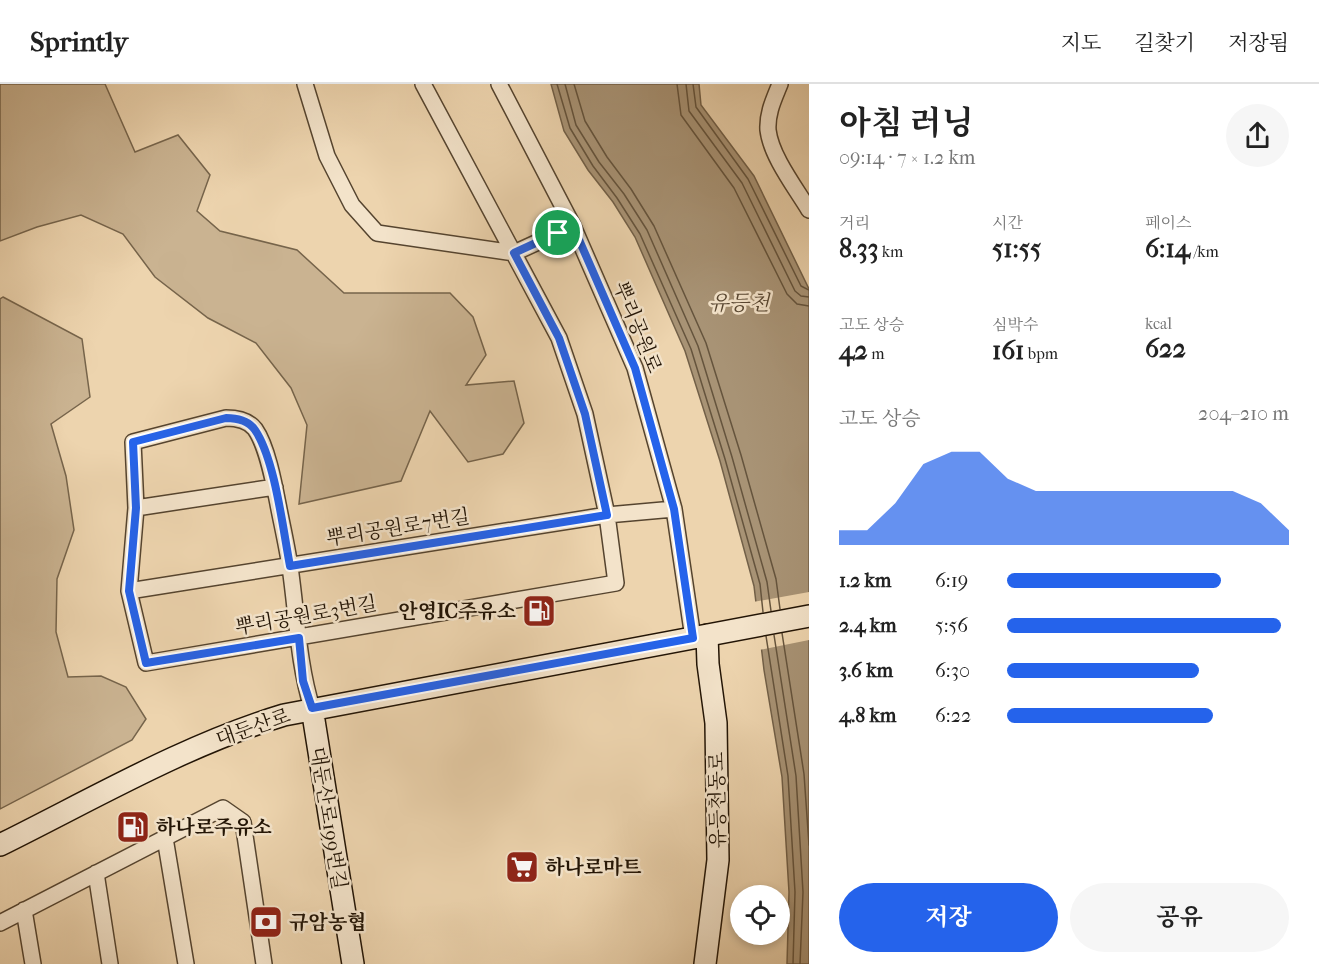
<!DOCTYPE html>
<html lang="ko">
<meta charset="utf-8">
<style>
:root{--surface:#fff;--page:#f6f6f6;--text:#222;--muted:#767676;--line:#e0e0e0;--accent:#2563eb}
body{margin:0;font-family:"IM FELL French Canon","Noto Serif KR",serif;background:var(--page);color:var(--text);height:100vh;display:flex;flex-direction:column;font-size:22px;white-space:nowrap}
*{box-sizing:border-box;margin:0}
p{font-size:20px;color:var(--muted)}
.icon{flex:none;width:33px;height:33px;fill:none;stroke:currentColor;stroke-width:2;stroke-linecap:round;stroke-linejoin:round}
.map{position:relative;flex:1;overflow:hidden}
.sheet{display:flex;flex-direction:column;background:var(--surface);width:510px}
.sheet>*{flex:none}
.buttons{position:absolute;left:730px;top:801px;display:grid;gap:12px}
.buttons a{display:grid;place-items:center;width:60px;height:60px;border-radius:50%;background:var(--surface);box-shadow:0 3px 9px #0003;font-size:30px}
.pin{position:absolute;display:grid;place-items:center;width:51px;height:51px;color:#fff;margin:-26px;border:3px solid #fff;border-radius:50%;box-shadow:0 2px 6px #0007}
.round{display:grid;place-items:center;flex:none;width:63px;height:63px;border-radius:32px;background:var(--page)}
.summary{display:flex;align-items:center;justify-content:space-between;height:102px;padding:0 30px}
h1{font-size:33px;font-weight:700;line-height:45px}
.stats{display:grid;grid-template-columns:repeat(3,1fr);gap:9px;height:102px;padding:6px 30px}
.stats div{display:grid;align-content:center}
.stats b{font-size:26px;font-weight:700}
.stats small{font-size:16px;font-weight:400}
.stats p{font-size:16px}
.chart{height:168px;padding:12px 30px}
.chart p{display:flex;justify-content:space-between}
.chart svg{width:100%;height:108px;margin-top:6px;fill:var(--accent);opacity:.7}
.button{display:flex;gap:12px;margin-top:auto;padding:12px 30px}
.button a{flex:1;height:69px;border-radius:36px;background:var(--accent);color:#fff;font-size:24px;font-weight:700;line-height:69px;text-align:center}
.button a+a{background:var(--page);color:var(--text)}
ul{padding:0 30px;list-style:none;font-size:20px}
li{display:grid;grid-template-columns:96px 72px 1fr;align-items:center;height:45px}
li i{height:15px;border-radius:8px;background:var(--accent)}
header{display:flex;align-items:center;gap:36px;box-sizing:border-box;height:84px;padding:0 30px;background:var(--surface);border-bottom:2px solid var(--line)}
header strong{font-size:28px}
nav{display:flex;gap:33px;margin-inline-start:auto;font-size:21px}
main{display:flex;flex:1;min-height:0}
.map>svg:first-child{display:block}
.green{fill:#cab391;stroke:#76644b;stroke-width:1.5}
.water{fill:#a89375;stroke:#726048;stroke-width:1.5}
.pier{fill:#edd4ae}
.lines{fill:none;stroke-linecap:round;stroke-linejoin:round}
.shore{stroke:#65543d;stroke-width:1.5}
.street-casing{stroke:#55442f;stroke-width:18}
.secondary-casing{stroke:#221405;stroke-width:24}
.street{stroke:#f3e3ca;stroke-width:15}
.secondary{stroke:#f3e3ca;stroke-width:21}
.route-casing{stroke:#fff;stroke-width:12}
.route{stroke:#2563eb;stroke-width:8}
.labels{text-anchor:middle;stroke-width:5;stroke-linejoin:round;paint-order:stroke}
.street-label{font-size:20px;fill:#221405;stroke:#f3e3ca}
.poi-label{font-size:20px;font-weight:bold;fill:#221405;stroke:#f3e3ca;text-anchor:start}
.water-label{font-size:21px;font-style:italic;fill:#584732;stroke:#f3e3ca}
</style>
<header>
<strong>Sprintly</strong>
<nav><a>지도</a><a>길찾기</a><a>저장됨</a></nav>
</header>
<main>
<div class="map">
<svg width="809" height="880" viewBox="0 0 809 880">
<rect width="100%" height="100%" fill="#edd4ae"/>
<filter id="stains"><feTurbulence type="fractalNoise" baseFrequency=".00333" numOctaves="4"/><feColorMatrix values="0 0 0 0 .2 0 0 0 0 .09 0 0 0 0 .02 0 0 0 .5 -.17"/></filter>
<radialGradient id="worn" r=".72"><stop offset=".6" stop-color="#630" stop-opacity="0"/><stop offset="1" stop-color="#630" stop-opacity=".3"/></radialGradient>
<path class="green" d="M0,0H105L135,68L178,51L210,91L197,127L220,147L297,166L344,209H450L473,233L486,271L466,301L514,297L524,339L503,370L468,378L430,327L401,397L299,420L307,341L291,304L256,259L208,234L155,193L123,150L81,131L37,143L0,157Z
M3,213L82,255L90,313L51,340L66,392L74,446L57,495L56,548L68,593L101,592L126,603L146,635L132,656L0,725V215Z"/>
<path class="water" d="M551,0H699L701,21L754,92L809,205V880H787L789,808L782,693L764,586L754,502L720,377L685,267L635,153L613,118L588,86L564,47Z"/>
<path class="pier" d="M809,508V556L759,566L753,518Z"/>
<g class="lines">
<path class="shore" d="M557,0L570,44L593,82L617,114L640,150L691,265L725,375L760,500L763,528
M565,0L576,41L599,78L624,110L647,146L698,262L732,373L767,498L771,527
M574,0L585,37L607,73L631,105L654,142L706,259L741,371L776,495L780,525
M677,0L681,31L734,104L787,210L797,220L809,222
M686,0L689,27L742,99L795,207L801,212L809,213
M693,0L696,23L748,95L801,202L809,206
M782,549L804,690L809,761
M774,551L796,692L803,808L800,880
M766,552L788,692L795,808L793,880"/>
<g class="street-casing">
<path id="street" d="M305,0L327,72L352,121L377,149L514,169L573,142
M499,0L573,142L635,284L674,425L693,554
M780,0C774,15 767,29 768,46C771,72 795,103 809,126
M136,424L275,403
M129,507L607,431L674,425
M312,624C298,579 297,531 290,483C287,462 282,441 278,420C274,399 267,362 255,345C248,336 236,334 226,334L133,358L136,424L129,507L146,579L616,499L607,431L585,330L559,254L423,0
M165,754L186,880
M96,789L110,880
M24,826L33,880
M0,839L223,724L243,738L264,880"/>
</g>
<g class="secondary-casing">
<path id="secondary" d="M312,624L353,880
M0,761C93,715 185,661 284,631L809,532
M705,880L718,776L716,639L708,580L707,551"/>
</g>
<use href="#street" class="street"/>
<use href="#secondary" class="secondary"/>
</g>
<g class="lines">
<g class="route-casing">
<path id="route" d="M573,142L635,284L674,425L693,554L312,624L303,597L299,554L146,579L129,507L136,424L133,358L226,334C236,334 248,336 255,346C275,375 283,446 290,482L607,431L585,330L559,254L514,169Z"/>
</g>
<use href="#route" class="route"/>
</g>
<defs>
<g id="fuel-square" transform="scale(1.725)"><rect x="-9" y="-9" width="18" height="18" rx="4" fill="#8f2418" stroke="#f3e3ca"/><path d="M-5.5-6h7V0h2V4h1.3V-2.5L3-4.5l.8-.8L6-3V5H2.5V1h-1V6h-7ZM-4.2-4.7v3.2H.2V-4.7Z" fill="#fff"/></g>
<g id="supermarket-square" transform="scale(1.725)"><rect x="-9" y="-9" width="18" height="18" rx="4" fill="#8f2418" stroke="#f3e3ca"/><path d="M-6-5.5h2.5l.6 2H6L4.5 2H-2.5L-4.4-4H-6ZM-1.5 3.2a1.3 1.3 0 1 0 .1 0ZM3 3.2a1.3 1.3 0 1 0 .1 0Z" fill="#fff"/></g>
<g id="bank-square" transform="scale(1.725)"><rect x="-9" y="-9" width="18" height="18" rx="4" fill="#8f2418" stroke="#f3e3ca"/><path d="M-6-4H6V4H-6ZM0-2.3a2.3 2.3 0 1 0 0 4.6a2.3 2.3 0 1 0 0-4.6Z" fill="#fff"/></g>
</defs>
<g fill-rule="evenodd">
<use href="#fuel-square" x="539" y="527"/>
<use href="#fuel-square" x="133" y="743"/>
<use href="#supermarket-square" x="522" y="783"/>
<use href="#bank-square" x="266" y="838"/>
</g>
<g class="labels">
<g class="street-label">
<text transform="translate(638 243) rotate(68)" y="7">뿌리공원로</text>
<text transform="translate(398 443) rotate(-9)" y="7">뿌리공원로7번길</text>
<text transform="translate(306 531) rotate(-10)" y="7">뿌리공원로3번길</text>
<text transform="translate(253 643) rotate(-19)" y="7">대둔산로</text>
<text transform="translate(717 716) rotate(-91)" y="7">유등천동로</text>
<text transform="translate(329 734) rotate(81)" y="7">대둔산로199번길</text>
</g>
<g class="poi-label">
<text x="516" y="534" text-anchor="end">안영IC주유소</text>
<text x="156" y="750">하나로주유소</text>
<text x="545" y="790">하나로마트</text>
<text x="289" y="845">규암농협</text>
</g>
<g class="water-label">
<text x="739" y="226">유등천</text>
</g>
</g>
<rect width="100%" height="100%" filter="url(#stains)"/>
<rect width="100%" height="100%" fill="url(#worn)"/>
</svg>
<div class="buttons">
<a><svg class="icon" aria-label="locate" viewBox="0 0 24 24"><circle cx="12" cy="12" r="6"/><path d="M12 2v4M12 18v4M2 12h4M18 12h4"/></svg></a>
</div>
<div class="pin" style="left:558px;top:149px;background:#1e9e55"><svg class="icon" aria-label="arrive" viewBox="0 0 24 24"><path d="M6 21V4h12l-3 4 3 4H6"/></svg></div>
</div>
<section class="sheet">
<div class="summary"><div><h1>아침 러닝</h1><p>09:14 · 7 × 1.2 km</p></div><a class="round"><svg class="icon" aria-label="share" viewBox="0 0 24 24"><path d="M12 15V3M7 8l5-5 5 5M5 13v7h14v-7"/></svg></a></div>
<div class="stats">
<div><p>거리</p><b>8.33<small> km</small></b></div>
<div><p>시간</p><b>51:55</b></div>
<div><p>페이스</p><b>6:14<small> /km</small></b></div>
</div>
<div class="stats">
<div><p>고도 상승</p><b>42<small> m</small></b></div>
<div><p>심박수</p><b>161<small> bpm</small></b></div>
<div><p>kcal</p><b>622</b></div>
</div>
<div class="chart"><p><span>고도 상승</span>204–210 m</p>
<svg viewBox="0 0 160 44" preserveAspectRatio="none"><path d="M0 44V38L10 38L20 27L30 11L40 6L50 6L60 17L70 22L80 22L90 22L100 22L110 22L120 22L130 22L140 22L150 27L160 38V44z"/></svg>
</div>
<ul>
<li><b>1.2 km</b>6:19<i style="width:76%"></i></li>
<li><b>2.4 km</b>5:56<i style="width:97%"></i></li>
<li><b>3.6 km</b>6:30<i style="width:68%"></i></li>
<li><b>4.8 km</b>6:22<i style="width:73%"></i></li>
</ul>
<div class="button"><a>저장</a><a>공유</a></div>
</section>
</main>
